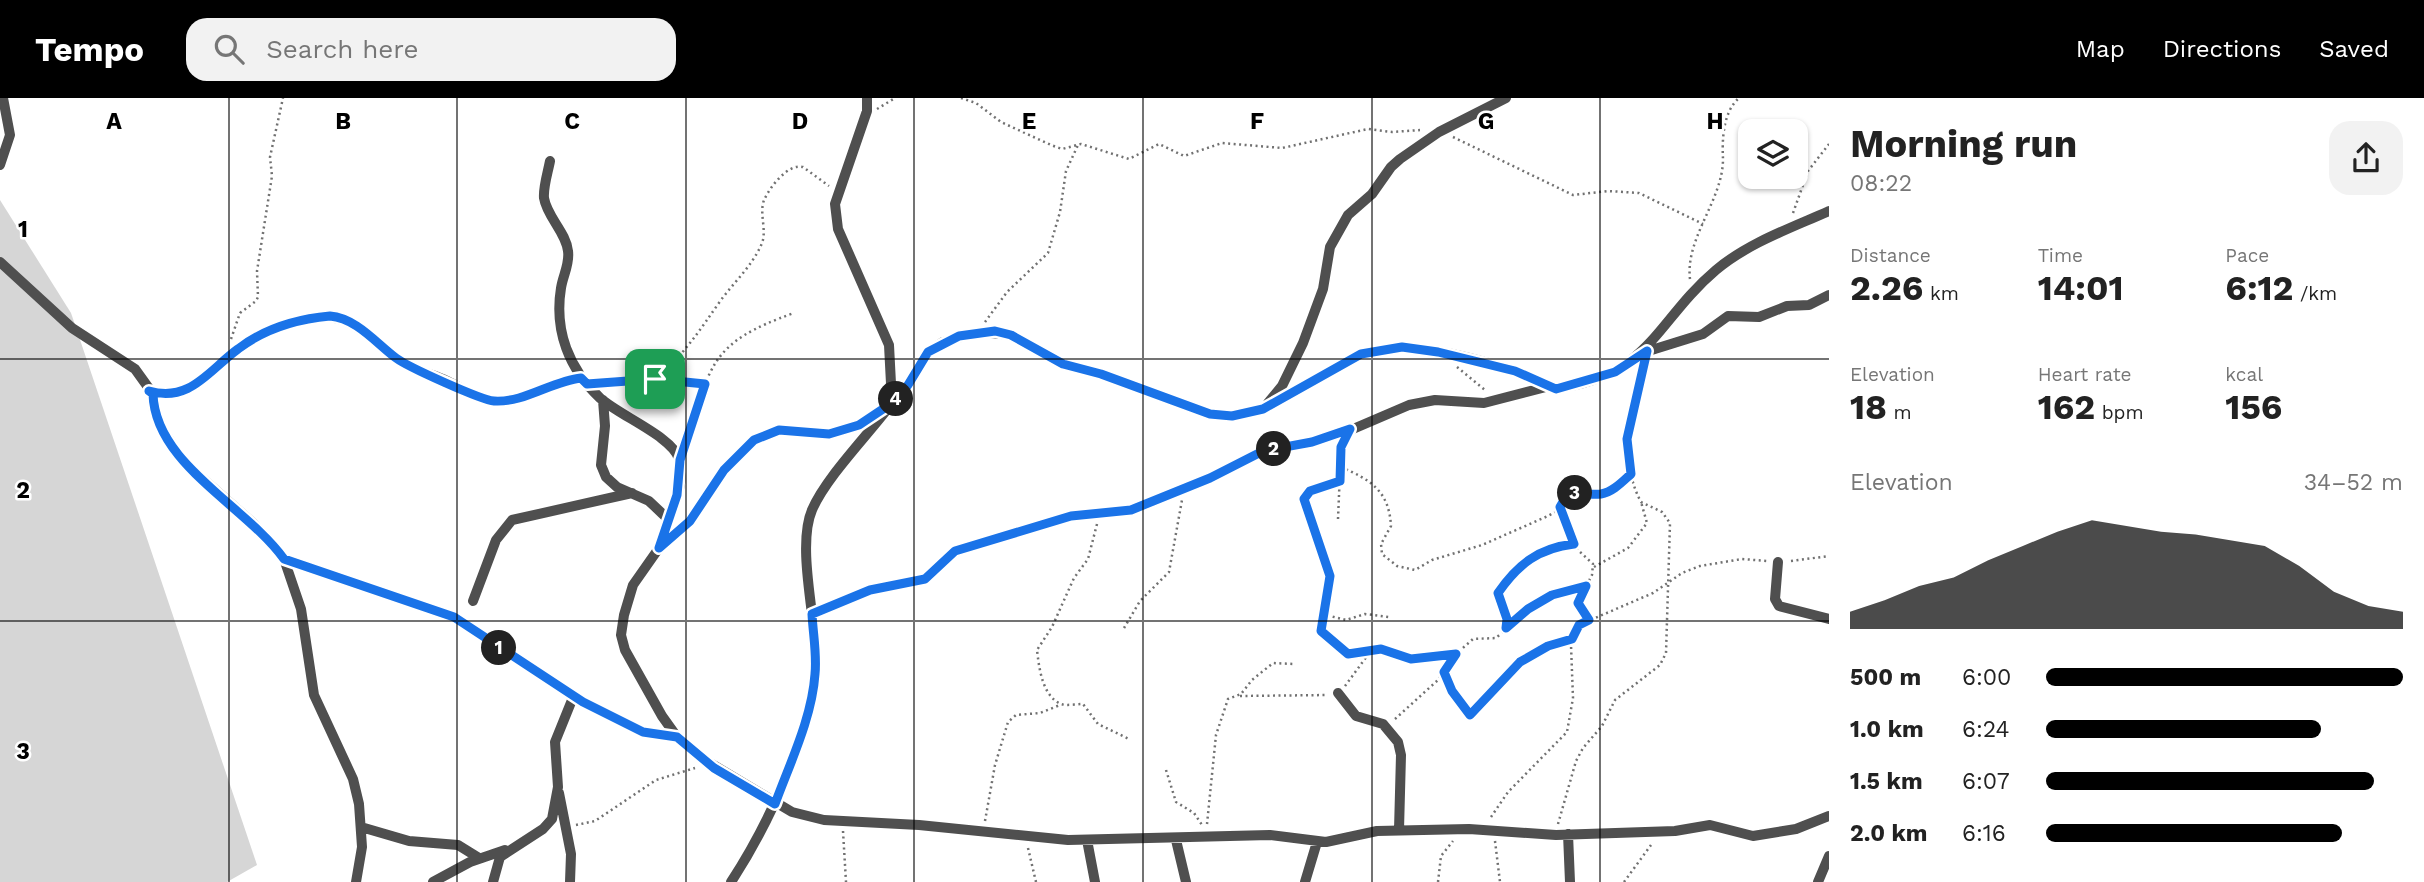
<!DOCTYPE html>
<meta charset="utf-8">
<style>
:root{--surface:#fff;--page:#f2f2f2;--text:#222;--muted:#767676;--accent:#000}
body{margin:0;font-family:"Work Sans",sans-serif;background:var(--page);color:var(--text);height:100vh;display:flex;flex-direction:column;font-size:26px;white-space:nowrap}
*{box-sizing:border-box;margin:0}
p{font-size:23px;color:var(--muted)}
.icon{flex:none;width:38px;height:38px;fill:none;stroke:currentColor;stroke-width:2;stroke-linecap:round;stroke-linejoin:round}
.map{position:relative;flex:1;overflow:hidden}
.panel{display:flex;flex-direction:column;background:var(--surface);width:595px}
.panel>*{flex:none}
.tools{position:absolute;left:1738px;top:21px;display:grid;gap:14px}
.tools a{display:grid;place-items:center;width:70px;height:70px;border-radius:14px;background:var(--surface);box-shadow:0 2px 5px #0004;font-size:35px}
.pin{position:absolute;display:grid;place-items:center;width:60px;height:60px;color:#fff;margin:-30px;border-radius:14px;box-shadow:0 4px 10px #0006}
.km{position:absolute;width:35px;height:35px;margin:-18px;border-radius:50%;background:#222;color:#fff;font-size:19px;line-height:35px;text-align:center}
.round{display:grid;place-items:center;flex:none;width:74px;height:74px;border-radius:21px;background:var(--page)}
.head{display:flex;align-items:center;justify-content:space-between;height:119px;padding:0 21px}
h1{font-size:38px;font-weight:700;line-height:52px}
.metrics{display:grid;grid-template-columns:repeat(3,1fr);gap:10px;height:119px;padding:7px 21px}
.metrics div{display:grid;align-content:center}
.metrics b{font-size:35px;font-weight:700}
.metrics small{font-size:19px;font-weight:400}
.metrics p{font-size:19px}
.chart{height:196px;padding:14px 21px}
.chart p{display:flex;justify-content:space-between}
.chart svg{width:100%;height:126px;margin-top:7px;fill:var(--accent);opacity:.7}
ul{padding:0 21px;list-style:none;font-size:23px}
li{display:grid;grid-template-columns:112px 84px 1fr;align-items:center;height:52px}
li i{height:18px;border-radius:9px;background:var(--accent)}
header{display:flex;align-items:center;gap:42px;box-sizing:border-box;height:98px;padding:0 35px;background:var(--accent);color:#fff}
header strong{font-size:33px}
nav{display:flex;gap:38px;margin-inline-start:auto;font-size:24px}
.search{width:490px;height:63px;background:var(--page);display:flex;align-items:center;gap:18px;box-sizing:border-box;padding:0 24px;border-radius:21px;color:var(--muted);font-size:26px}
main{display:flex;flex:1;min-height:0}
.map>svg:first-child{display:block}
.green{fill:#d6d6d6}
.lines{fill:none;stroke-linecap:round;stroke-linejoin:round}
.path{stroke:#717171;stroke-width:2.5;stroke-dasharray:2 3.5;stroke-linecap:butt}
.minor{stroke:#4f4f4f;stroke-width:10}
.route-casing{stroke:#fff;stroke-width:14}
.route{stroke:#1a73e8;stroke-width:9}
.grid{fill:none;stroke:#000;stroke-width:2;stroke-opacity:0.55}
.grid-label{font-size:23px;text-anchor:middle;font-weight:bold;fill:#000;stroke:#fff;stroke-width:5;stroke-linejoin:round;paint-order:stroke}
</style>
<header>
<strong>Tempo</strong>
<div class="search"><svg class="icon" aria-label="search" viewBox="0 0 24 24"><circle cx="10" cy="10" r="6"/><path d="M15 15l6 6"/></svg>Search here</div>
<nav><a>Map</a><a>Directions</a><a>Saved</a></nav>
</header>
<main>
<div class="map">
<svg width="1829" height="784" viewBox="0 0 1829 784">
<rect width="100%" height="100%" fill="#fff"/>
<path class="green" d="M0,102L71,215L257,767L227,784H0Z"/>
<g class="lines">
<path class="path" d="M961,0L976,5L1001,24L1051,47L1062,51L1081,46L1129,61L1159,46L1184,58L1222,45L1282,50L1368,31L1392,34L1420,32
M877,11L895,0
M1453,39L1573,97L1608,93L1639,95L1703,126
M1793,115L1808,73L1829,46
M1690,181C1685,140 1723,102 1723,61C1722,41 1723,14 1739,0
M985,224L1007,194L1048,155L1060,114L1066,73L1078,47
M231,241L240,215L256,203L258,199L257,173L272,78L270,59L283,0
M1457,269L1485,292
M655,281C685,256 699,233 721,202C735,183 753,167 762,145C767,132 759,116 764,102C770,89 788,65 803,69L829,88
M604,286L655,281L704,286
M685,345C712,266 709,245 794,215
M1341,369C1371,382 1389,393 1391,428L1381,446L1382,456L1397,468L1415,472L1432,462L1482,447L1548,418L1557,413L1573,395L1608,393L1631,376
M1340,383L1310,393L1304,401L1330,478L1321,533L1348,556L1381,551L1411,561L1456,556
M1560,409L1578,452L1593,466L1592,477L1578,503L1588,520
M1338,421L1341,350
M1097,426L1088,461L1074,480L1052,529L1037,552C1039,569 1042,598 1061,606C1067,608 1076,606 1083,606L1098,626L1129,641
M1791,463L1829,458
M1594,469L1628,450L1647,425L1641,404
M1322,516L1346,522L1365,516L1389,519
M1124,530L1140,503L1169,474L1182,402
M1506,530L1507,521L1498,493C1523,464 1535,450 1574,446
M1444,574L1468,617C1500,583 1525,555 1572,541
M1345,588L1370,554
M1240,598L1328,597
M1395,621L1438,582L1456,556L1473,541L1496,540L1528,511L1552,497L1586,488
M1166,672L1176,704L1194,715L1202,727
M1491,719L1508,694L1567,634L1573,600L1571,547L1579,527L1653,495L1682,475L1700,468L1742,461L1767,463
M985,723L995,667L1008,624L1016,617L1040,615L1060,607
M1207,726L1216,637L1228,601L1241,596L1252,582L1273,565L1294,566
M1558,726L1576,663L1583,650L1602,628L1615,602L1660,567L1666,555L1670,425L1662,414L1641,404C1617,359 1634,314 1644,267
M576,727L595,723L656,682L695,670
M843,733L846,784
M1495,743L1500,784
M1028,750L1036,784
M1438,784L1441,758L1453,743
M1624,784L1651,747"/>
<path class="minor" d="M550,63C548,74 543,89 544,100C547,119 566,134 568,153C570,166 563,177 561,190C554,233 569,271 600,300C620,318 673,339 679,361C687,388 668,423 660,448
M0,67L10,37L3,0
M1829,113C1791,130 1748,145 1716,172C1658,221 1651,274 1566,289C1544,293 1531,278 1512,272C1464,257 1410,242 1361,256L1263,311L1232,318L1210,316L1102,276L1063,266L1011,237L980,234L943,244L928,254L908,287L892,305L859,327L829,336L779,332L754,342L734,360L689,423L659,450L633,487L624,517L621,537L625,552L662,618L677,639L700,659L792,714L824,722L919,727L1068,742L1270,737L1326,744L1377,733L1469,731L1556,737L1675,733L1710,727L1753,738L1796,731L1829,718
M0,164L72,230L135,271L153,296V310L160,327L183,363L254,426L284,461L301,511L314,597L353,681L359,706L362,749L356,784
M1642,255L1703,236L1728,218L1759,219L1787,208L1809,207L1829,197
M149,293C192,306 209,270 240,249C260,236 285,224 308,220C354,212 371,245 405,266C415,273 429,275 440,280C456,286 472,298 489,302C518,309 552,283 581,280
M603,302L605,328L601,367L606,379L617,389L649,403L669,422
M1268,305L1282,288L1303,245L1323,191L1330,149L1348,117L1372,96L1391,69L1400,61L1439,34L1506,0
M284,461L454,519L583,604L643,634L677,639
M1778,464L1775,501L1779,508L1829,521
M473,503L496,442L512,422L632,395
M812,516L870,492L925,481L955,453L1071,418L1131,412L1210,380L1263,353L1339,337L1409,307L1435,302L1484,305L1546,289
M1338,595L1356,618L1383,626L1398,644L1401,657L1399,732
M559,695L571,756L570,784
M361,729L409,743L458,747L479,760
M1568,736L1570,784
M1087,742L1095,784
M1176,742L1186,784
M433,784L470,764L505,752
M493,784L500,759L543,731L552,721L558,689L555,644L574,597
M731,784C767,729 819,622 816,556C815,518 797,447 812,412C826,379 869,336 892,305L889,247L838,131L835,106L867,13V0
M1305,784L1317,744
M1818,784L1829,758"/>
</g>
<g class="lines">
<g class="route-casing">
<path id="route" d="M330,218C356,220 376,245 396,260C408,269 481,302 494,303C524,305 552,283 581,280L587,286L655,281L705,286L680,362L677,397L659,450L690,423L724,372L754,342L779,332L829,336L859,327L892,305L908,287L928,254L959,238L995,233L1011,237L1063,266L1101,276L1210,316L1232,318L1263,311L1361,256L1402,249L1438,254L1515,273L1556,291L1615,274L1647,253L1627,341L1631,376C1623,383 1613,394 1601,396C1584,398 1570,389 1560,409L1574,446C1539,450 1518,466 1498,495L1507,521L1506,530L1528,511L1552,497L1586,488L1578,505L1589,522L1579,527L1572,541L1548,548L1520,564L1470,617L1452,593L1444,574L1456,556L1411,561L1381,551L1348,556L1321,533L1330,478L1304,401L1310,393L1340,383L1341,349L1350,331L1312,344L1263,353L1210,380L1131,412L1071,418L955,453L925,481L870,492L812,516C813,536 817,556 815,576C812,620 790,665 775,706L714,670L677,639L643,634L583,604L454,519L284,461C246,408 155,366 153,296L149,293C190,305 209,272 238,251C264,231 297,221 330,218Z"/>
</g>
<use href="#route" class="route"/>
</g>
<path class="grid" d="M229,0V784M457,0V784M686,0V784M914,0V784M1143,0V784M1372,0V784M1600,0V784M0,261H1829M0,523H1829"/>
<g class="grid-label">
<text x="114" y="31">A</text>
<text x="343" y="31">B</text>
<text x="572" y="31">C</text>
<text x="800" y="31">D</text>
<text x="1029" y="31">E</text>
<text x="1257" y="31">F</text>
<text x="1486" y="31">G</text>
<text x="1715" y="31">H</text>
<text x="23" y="139">1</text>
<text x="23" y="400">2</text>
<text x="23" y="661">3</text>
</g>
</svg>
<div class="tools">
<a><svg class="icon" aria-label="layers" viewBox="0 0 24 24"><path d="M12 4l9 5-9 5-9-5zM3 14l9 5 9-5"/></svg></a>
</div>
<div class="pin" style="left:655px;top:281px;background:#1e9e55"><svg class="icon" aria-label="arrive" viewBox="0 0 24 24"><path d="M6 21V4h12l-3 4 3 4H6"/></svg></div>
<b class="km" style="left:499px;top:550px">1</b>
<b class="km" style="left:1274px;top:351px">2</b>
<b class="km" style="left:1575px;top:395px">3</b>
<b class="km" style="left:896px;top:301px">4</b>
</div>
<section class="panel">
<div class="head"><div><h1>Morning run</h1><p>08:22</p></div><a class="round"><svg class="icon" aria-label="share" viewBox="0 0 24 24"><path d="M12 15V3M7 8l5-5 5 5M5 13v7h14v-7"/></svg></a></div>
<div class="metrics">
<div><p>Distance</p><b>2.26<small> km</small></b></div>
<div><p>Time</p><b>14:01</b></div>
<div><p>Pace</p><b>6:12<small> /km</small></b></div>
</div>
<div class="metrics">
<div><p>Elevation</p><b>18<small> m</small></b></div>
<div><p>Heart rate</p><b>162<small> bpm</small></b></div>
<div><p>kcal</p><b>156</b></div>
</div>
<div class="chart"><p><span>Elevation</span>34–52 m</p>
<svg viewBox="0 0 160 44" preserveAspectRatio="none"><path d="M0 44V38L10 34L20 29L30 26L40 20L50 15L60 10L70 6L80 8L90 10L100 11L110 13L120 15L130 22L140 31L150 36L160 38V44z"/></svg>
</div>
<ul>
<li><b>500 m</b>6:00<i style="width:100%"></i></li>
<li><b>1.0 km</b>6:24<i style="width:77%"></i></li>
<li><b>1.5 km</b>6:07<i style="width:92%"></i></li>
<li><b>2.0 km</b>6:16<i style="width:83%"></i></li>
</ul>
</section>
</main>
